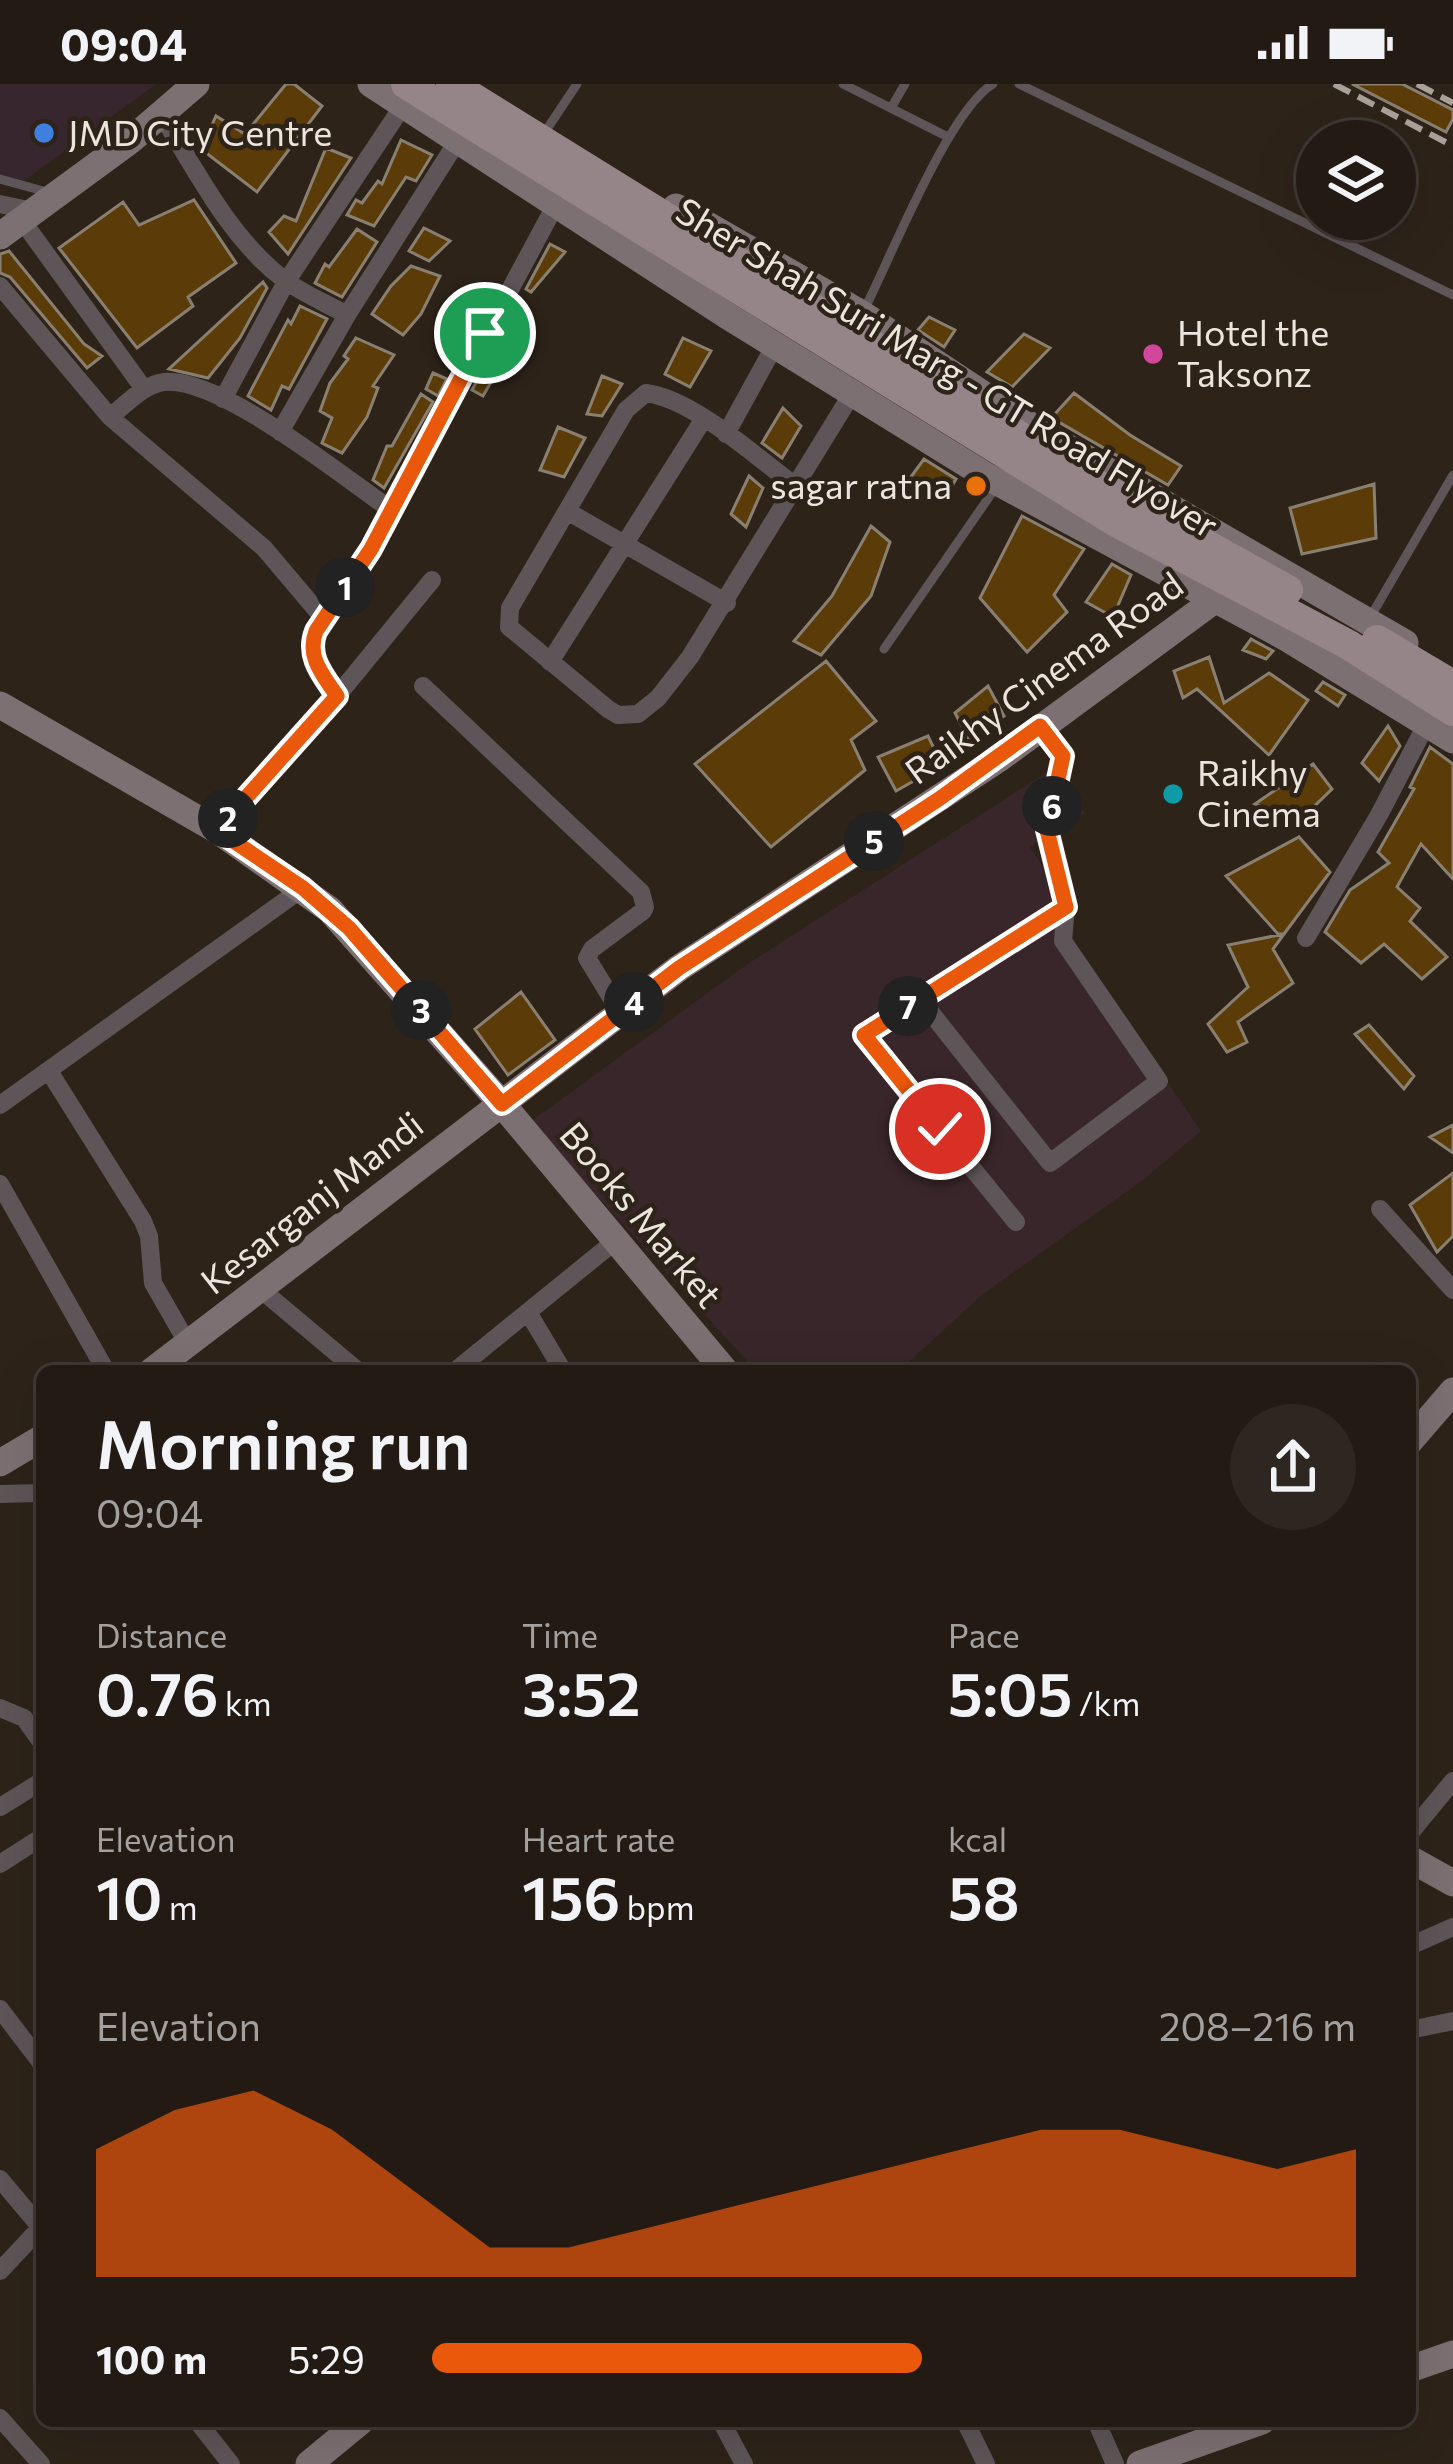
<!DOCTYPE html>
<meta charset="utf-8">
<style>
:root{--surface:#221a13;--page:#2e2721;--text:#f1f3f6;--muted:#a2a1a0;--line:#3f3833;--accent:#ea580c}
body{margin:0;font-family:Commissioner,sans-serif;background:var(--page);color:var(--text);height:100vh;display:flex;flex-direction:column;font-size:45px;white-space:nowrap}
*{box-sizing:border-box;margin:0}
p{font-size:39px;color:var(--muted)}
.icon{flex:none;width:66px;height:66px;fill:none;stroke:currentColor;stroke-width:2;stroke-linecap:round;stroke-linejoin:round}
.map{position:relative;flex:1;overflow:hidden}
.side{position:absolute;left:36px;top:1281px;width:1380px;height:1062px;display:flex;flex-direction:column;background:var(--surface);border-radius:18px;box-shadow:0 12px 48px #0002,0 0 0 3px var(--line)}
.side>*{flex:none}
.fabs{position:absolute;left:1296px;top:36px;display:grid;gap:24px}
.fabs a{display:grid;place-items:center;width:120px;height:120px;border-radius:50%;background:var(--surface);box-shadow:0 12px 48px #0002,0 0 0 3px var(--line);font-size:60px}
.pin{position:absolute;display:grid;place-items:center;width:102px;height:102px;color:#fff;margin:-51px;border:6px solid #fff;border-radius:50%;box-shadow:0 3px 12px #0007}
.km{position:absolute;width:60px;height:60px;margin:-30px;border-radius:50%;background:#222;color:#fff;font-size:33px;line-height:60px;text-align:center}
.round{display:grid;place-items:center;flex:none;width:126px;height:126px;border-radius:63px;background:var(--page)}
.summary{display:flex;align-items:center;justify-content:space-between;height:204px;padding:0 60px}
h1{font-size:66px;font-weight:600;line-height:90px}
.metrics{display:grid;grid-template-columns:repeat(3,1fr);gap:18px;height:204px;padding:12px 60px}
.metrics div{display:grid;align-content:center}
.metrics b{font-size:60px;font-weight:600}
.metrics small{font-size:33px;font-weight:400}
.metrics p{font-size:33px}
.chart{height:336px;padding:24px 60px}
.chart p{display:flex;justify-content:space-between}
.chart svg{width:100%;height:216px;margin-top:12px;fill:var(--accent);opacity:.7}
ul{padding:0 60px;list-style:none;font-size:39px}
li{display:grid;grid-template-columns:192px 144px 1fr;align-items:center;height:90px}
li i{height:30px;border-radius:15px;background:var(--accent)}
.status{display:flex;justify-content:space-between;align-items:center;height:84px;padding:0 60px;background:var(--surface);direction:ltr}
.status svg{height:33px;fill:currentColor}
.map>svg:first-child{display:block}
.commercial{fill:#38262e}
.education{fill:#39262a}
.building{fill:#5b3c09;stroke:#8a8072;stroke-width:3}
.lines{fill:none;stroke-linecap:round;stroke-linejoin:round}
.lane{stroke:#5d5557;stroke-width:9}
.street{stroke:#5d5557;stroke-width:18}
.secondary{stroke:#7d7073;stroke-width:27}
.primary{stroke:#958588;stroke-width:30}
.rail{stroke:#aaa29a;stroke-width:6;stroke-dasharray:18 9;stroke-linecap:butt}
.route-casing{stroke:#fff;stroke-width:24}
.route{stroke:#ea580c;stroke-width:15}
.shop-dot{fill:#3f7fe0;stroke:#2d2319;stroke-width:4.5}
.hotel-dot{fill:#d1479c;stroke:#2d2319;stroke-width:4.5}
.food-dot{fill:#e8710a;stroke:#2d2319;stroke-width:4.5}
.culture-dot{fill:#0f9aa8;stroke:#2d2319;stroke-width:4.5}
.labels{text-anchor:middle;stroke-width:9;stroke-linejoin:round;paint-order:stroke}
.poi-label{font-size:36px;fill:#ece5de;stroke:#2d2319;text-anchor:start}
.street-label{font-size:36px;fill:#ece5de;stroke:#2d2319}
</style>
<div class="status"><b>09:04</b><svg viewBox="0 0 49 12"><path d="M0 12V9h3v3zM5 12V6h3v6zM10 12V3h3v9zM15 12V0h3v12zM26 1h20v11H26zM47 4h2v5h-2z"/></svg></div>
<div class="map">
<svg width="1453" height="2380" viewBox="0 0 1453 2380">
<rect width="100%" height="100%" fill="#2d2319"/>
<path class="commercial" d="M0,0H156L17,102L0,98Z"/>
<path class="education" d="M1052,685L1085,729L1030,763L1070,823L1061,842L1201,1047L1143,1096L983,1210L899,1287H756L530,1038L746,881Z"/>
<path class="building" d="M286,0H294L322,22L257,108L201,65L216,32L245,50Z
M1352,0H1402L1453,26V35L1446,48Z
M401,56L432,71L416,97L406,93L374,142L347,131L356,116L362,119L378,97L382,100Z
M326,64L351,74L288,170L269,148L284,132L296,137Z
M194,116L236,179L188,213L193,222L137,264L59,164L123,118L139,141Z
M424,144L450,157L429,177L409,167Z
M357,145L377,158L342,213L315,199L325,180L329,183Z
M550,160L565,168L531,208L526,205Z
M9,167L84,260L102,272L87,284L10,193L0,189V170Z
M411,182L440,192L421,230L403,251L372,230L391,202Z
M263,198L267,204L240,254L208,294L169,285Z
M300,222L327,235L289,305L282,302L271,326L248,312L288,236L291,240Z
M929,233L955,246L944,263L918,246Z
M1024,250L1050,264L1012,303L987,288Z
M356,254L394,271L373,302L378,304L367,333L342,369L322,359L332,334L320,327L330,299L348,275L344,272Z
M683,254L711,267L690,303L665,290Z
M493,267L506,272L483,312L472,306Z
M433,289L447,295L438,312L426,305Z
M602,292L622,300L602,332L587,330Z
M1074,309L1130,351L1181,382L1168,401L1057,337L1053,332Z
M421,310L433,318L384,404L373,396L387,362H392Z
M783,324L801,342L782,374L762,359Z
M558,343L585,354L564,393L540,386Z
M924,375L956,395L944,416L910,394Z
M749,392L763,404L746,443L731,430Z
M1374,400L1376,454L1302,470L1290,424Z
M1022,432L1084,465L1054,511L1067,528L1027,568L980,514Z
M871,442L890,458L871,512L821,571L794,557L832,512Z
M1112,480L1131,491L1113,533L1086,518Z
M1251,555L1273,567L1266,575L1243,566Z
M1209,573L1224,619L1269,589L1308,616L1269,671L1197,605L1183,614L1174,587Z
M826,577L876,637L851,656L865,686L771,763L695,680Z
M1323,598L1345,611L1338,622L1316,607Z
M988,602L1004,632L969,656L955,629Z
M1388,642L1400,662L1379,697L1362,679Z
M928,652L942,681L896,707L878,673Z
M1430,663L1453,680V795L1421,760L1397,803L1420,824L1410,837L1447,873L1422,895L1384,860L1361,879L1325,848L1350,806L1389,779L1378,768L1414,705L1410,703Z
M1313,680L1332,705L1298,738L1255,720Z
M1299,753L1330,788L1284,850H1278L1226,792Z
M1284,850L1273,865L1293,899L1238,938L1247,958L1227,968L1208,940L1248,903L1228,861Z
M521,908L555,956L508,991L475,945Z
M1369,941L1414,992L1404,1005L1355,950Z
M1453,1041V1069L1430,1053Z
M1453,1089V1152L1437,1168L1410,1121Z"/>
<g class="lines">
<path class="lane" d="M843,0L948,53
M1019,0L1453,211
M891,24L905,0
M547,45L577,0
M0,95L47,108
M863,228C890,176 948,27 993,0
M1371,532L1453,391
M884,565L996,403"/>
<path class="street" d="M161,30C196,86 229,153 282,194C301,209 326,219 347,231
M0,120L33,127
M21,135L144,305
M0,202L110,333C125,321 144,300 164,298C219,292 342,392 390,425
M223,315L286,198L404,20
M110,333L264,464L324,535
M280,348L347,231L458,56
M726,350L775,261
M794,401C755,372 693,315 646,309L626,326L510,524L509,543L608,625L618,631L638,630L658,614L690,573L853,308
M567,427L727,519
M550,578L703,336
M423,602L641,808L645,823L643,827L592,865L587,874L620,928
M337,612C323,591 305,573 316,547L371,465L556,120
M217,746L337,612L432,496
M1306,854L1379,731L1427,639
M920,915L1050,1079L1159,997L1063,857L1066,823L1047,746L1063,672L1041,642
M49,987L143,1137L149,1152L153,1199L188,1260
M0,1021L303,804
M0,1100L106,1287
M1380,1125L1453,1206
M1016,1138L864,951L1066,823
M259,1204L358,1287
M528,1228L563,1287
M455,1287L614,1158
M0,1410L42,1409
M0,1624L24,1634L42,1659
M0,1723L42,1697
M1410,1749L1453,1697
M0,1780L42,1753
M1410,1862L1453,1843
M0,1925L42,1980
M1410,1946L1453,1937
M0,2095L42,2145
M0,2187L42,2142
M0,2334L41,2380
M197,2337L231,2380
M721,2337L744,2380
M965,2337L986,2380
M1096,2337L1115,2380"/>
<path class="secondary" d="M371,0L726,231L988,393L1285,553L1453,656
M676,123L862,230L1034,344L1405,559
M0,152L131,56L196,0
M0,621L217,746L330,826L502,1020L725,1287
M152,1287L679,884L1000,674L1216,515
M1410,1357L1453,1307
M0,1379L42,1354
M1410,1775L1453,1799
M1410,2285L1453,2270
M309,2380L361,2337
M1140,2380L1262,2337"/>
<path class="primary" d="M406,0L1116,438L1349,561L1453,627
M451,0L1093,398L1288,506
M1377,556L1453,601"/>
<path class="rail" d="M1334,0L1453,62
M1417,0L1453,19"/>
</g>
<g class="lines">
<g class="route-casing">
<path id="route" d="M485,249L371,465L316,547C306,573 323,591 337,612L217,746L303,804L349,844L502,1020L679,884L939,715L1040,642L1063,672L1047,746L1066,823L864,951L940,1045"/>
</g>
<use href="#route" class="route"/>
</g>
<circle class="shop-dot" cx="44" cy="49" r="12"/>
<circle class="hotel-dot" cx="1153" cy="270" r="12"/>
<circle class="food-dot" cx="976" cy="402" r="12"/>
<circle class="culture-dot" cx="1173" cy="710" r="12"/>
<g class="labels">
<g class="poi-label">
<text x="68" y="62">JMD City Centre</text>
<text x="1177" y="262">Hotel the<tspan x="1177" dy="41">Taksonz</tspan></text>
<text x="952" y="415" text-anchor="end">sagar ratna</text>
<text x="1197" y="702">Raikhy<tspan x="1197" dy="41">Cinema</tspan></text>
</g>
<g class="street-label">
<text transform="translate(947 284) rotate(31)" y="13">Sher Shah Suri Marg - GT Road Flyover</text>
<text transform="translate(1044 594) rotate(-36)" y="13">Raikhy Cinema Road</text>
<text transform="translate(312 1119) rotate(-38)" y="13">Kesarganj Mandi</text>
<text transform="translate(641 1131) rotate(50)" y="13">Books Market</text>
</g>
</g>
</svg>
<div class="fabs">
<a><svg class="icon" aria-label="layers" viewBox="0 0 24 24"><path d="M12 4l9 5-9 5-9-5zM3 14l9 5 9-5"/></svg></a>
</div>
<div class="pin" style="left:485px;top:249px;background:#1e9e55"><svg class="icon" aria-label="arrive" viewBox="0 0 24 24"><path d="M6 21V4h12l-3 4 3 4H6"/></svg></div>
<div class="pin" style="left:940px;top:1045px;background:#d93025"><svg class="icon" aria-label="check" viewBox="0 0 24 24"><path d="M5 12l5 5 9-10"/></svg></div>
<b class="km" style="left:345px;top:503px">1</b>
<b class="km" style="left:228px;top:734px">2</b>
<b class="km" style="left:421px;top:926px">3</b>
<b class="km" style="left:634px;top:918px">4</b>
<b class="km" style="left:874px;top:757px">5</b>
<b class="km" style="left:1052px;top:722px">6</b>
<b class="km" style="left:908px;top:922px">7</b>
<section class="side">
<div class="summary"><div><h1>Morning run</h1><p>09:04</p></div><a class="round"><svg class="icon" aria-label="share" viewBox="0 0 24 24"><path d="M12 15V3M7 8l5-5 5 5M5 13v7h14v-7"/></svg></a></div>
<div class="metrics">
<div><p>Distance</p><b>0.76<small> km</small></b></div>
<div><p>Time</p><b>3:52</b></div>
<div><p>Pace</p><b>5:05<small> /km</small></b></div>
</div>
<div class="metrics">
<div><p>Elevation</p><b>10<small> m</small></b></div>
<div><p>Heart rate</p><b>156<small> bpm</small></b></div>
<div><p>kcal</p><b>58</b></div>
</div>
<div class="chart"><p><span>Elevation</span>208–216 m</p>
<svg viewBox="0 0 160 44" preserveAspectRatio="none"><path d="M0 44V18L10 10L20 6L30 14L40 26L50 38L60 38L70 34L80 30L90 26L100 22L110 18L120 14L130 14L140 18L150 22L160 18V44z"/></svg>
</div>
<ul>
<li><b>100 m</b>5:29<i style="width:53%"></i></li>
</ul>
</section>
</div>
